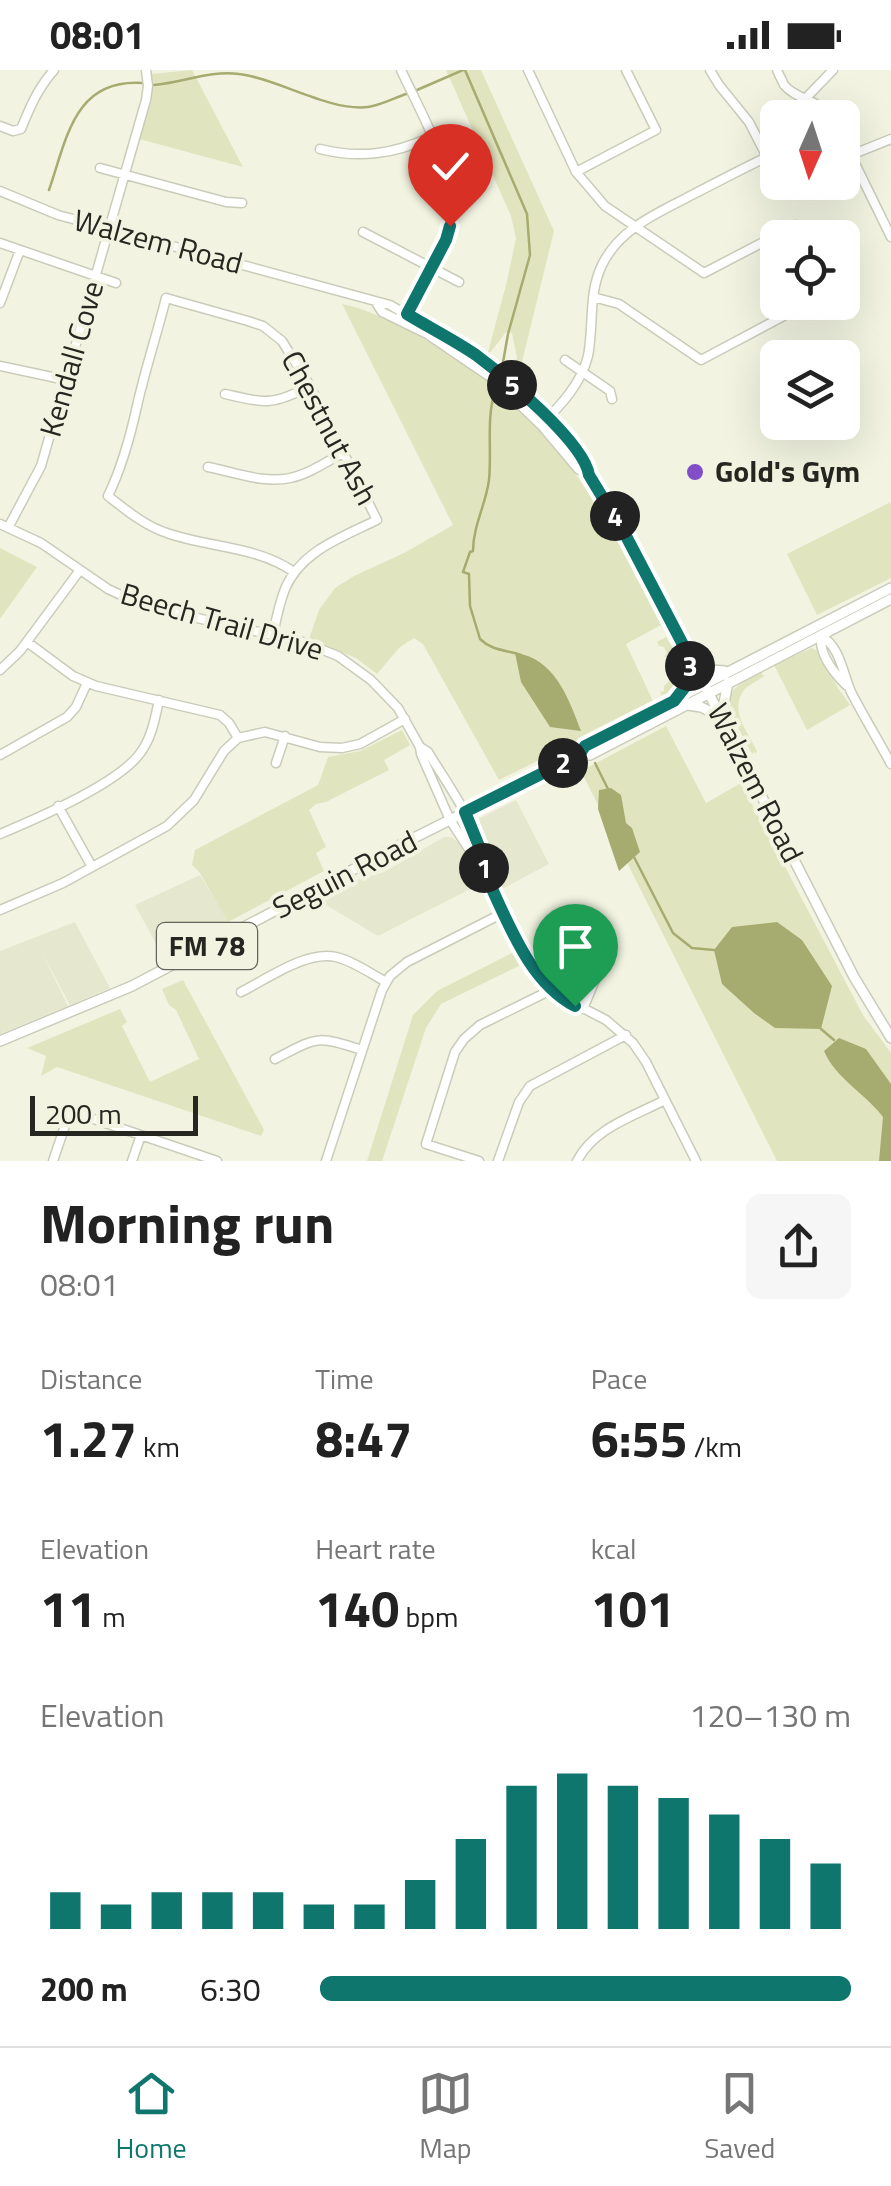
<!DOCTYPE html>
<meta charset="utf-8">
<style>
:root{--surface:#fff;--page:#f6f6f6;--text:#222;--muted:#767676;--line:#e0e0e0;--accent:#0f766e}
body{margin:0;font-family:"Titillium Web",sans-serif;background:var(--page);color:var(--text);height:100vh;display:flex;flex-direction:column;font-size:38px;white-space:nowrap}
*{box-sizing:border-box;margin:0}
p{font-size:32px;color:var(--muted)}
.icon{flex:none;width:55px;height:55px;fill:none;stroke:currentColor;stroke-width:2;stroke-linecap:round;stroke-linejoin:round}
.map{position:relative;height:1091px;overflow:hidden}
.side{display:flex;flex-direction:column;background:var(--surface);flex:1}
.side>*{flex:none}
.needle{width:65px;rotate:183deg}
.buttons{position:absolute;left:760px;top:30px;display:grid;gap:20px}
.buttons a{display:grid;place-items:center;width:100px;height:100px;border-radius:15px;background:var(--surface);box-shadow:0 10px 40px #0002;font-size:50px}
.scale{position:absolute;left:30px;bottom:25px;width:168px;box-sizing:border-box;padding-left:10px;border:5px solid #262720;border-top:0;font-size:28px;line-height:35px;white-space:nowrap;color:#262720;-webkit-text-stroke:8px #f2f4e1;paint-order:stroke}
.pin{position:absolute;display:grid;place-items:center;width:85px;height:85px;color:#fff;margin:-102px -42px;border-radius:50% 50% 50% 0;rotate:-45deg;box-shadow:0 0 10px #0007}
.pin .icon{rotate:45deg}
.km{position:absolute;width:50px;height:50px;margin:-25px;border-radius:50%;background:#222;color:#fff;font-size:28px;line-height:50px;text-align:center}
.round{display:grid;place-items:center;flex:none;width:105px;height:105px;border-radius:15px;background:var(--page)}
.headline{display:flex;align-items:center;justify-content:space-between;height:170px;padding:0 40px}
h1{font-size:55px;font-weight:700;line-height:75px}
.metrics{display:grid;grid-template-columns:repeat(3,1fr);gap:15px;height:170px;padding:10px 40px}
.metrics div{display:grid;align-content:center}
.metrics b{font-size:50px;font-weight:700}
.metrics small{font-size:28px;font-weight:400}
.metrics p{font-size:28px}
.chart{height:280px;padding:20px 40px}
.chart p{display:flex;justify-content:space-between}
.chart svg{width:100%;height:180px;margin-top:10px;stroke:var(--accent);stroke-width:6}
ul{padding:0 40px;list-style:none;font-size:32px}
li{display:grid;grid-template-columns:160px 120px 1fr;align-items:center;height:75px}
li i{height:25px;border-radius:12px;background:var(--accent)}
.status{display:flex;justify-content:space-between;align-items:center;height:70px;padding:0 50px;background:var(--surface);direction:ltr}
.status svg{height:28px;fill:currentColor}
.menu{display:flex;justify-content:space-around;align-items:center;height:140px;border-top:2px solid var(--line);background:var(--surface);font-size:28px;color:var(--muted)}
.menu a{display:grid;justify-items:center;gap:5px}
.menu .current{color:var(--accent)}
.map>svg:first-child{display:block}
.built{fill:#e5e8ce}
.green{fill:#e1e5bf}
.water{fill:#a6ab70}
.lines{fill:none;stroke-linecap:round;stroke-linejoin:round}
.stream{stroke:#a6ab70;stroke-width:2.5}
.minor-casing{stroke:#caccba;stroke-width:11}
.major-casing{stroke:#caccba;stroke-width:12}
.minor{stroke:#fff;stroke-width:8}
.major{stroke:#fff;stroke-width:9}
.route-casing{stroke:#fff;stroke-width:20}
.route{stroke:#0f766e;stroke-width:12}
.poi-dot{fill:#804fc8;stroke:#f2f4e1;stroke-width:4}
.labels{text-anchor:middle;stroke-width:8;stroke-linejoin:round;paint-order:stroke}
.shield{fill:#f2f4e1;stroke:#63645a;stroke-width:2.5}
.shield-label{font-size:28px;font-weight:bold;fill:#262720}
.street-label{font-size:30px;fill:#262720;stroke:#f2f4e1}
.poi-label{font-size:30px;font-weight:bold;fill:#262720;stroke:#f2f4e1;text-anchor:start}
</style>
<div class="status"><b>08:01</b><svg viewBox="0 0 49 12"><path d="M0 12V9h3v3zM5 12V6h3v6zM10 12V3h3v9zM15 12V0h3v12zM26 1h20v11H26zM47 4h2v5h-2z"/></svg></div>
<div class="map">
<svg width="891" height="1091" viewBox="0 0 891 1091">
<rect width="100%" height="100%" fill="#f2f4e1"/>
<path class="built" d="M516,730L549,794L502,819L490,795L477,759V753L480,748Z
M444,767H451L458,772L484,812L378,866L326,835L322,828L357,810L384,802Z
M200,805L232,856L166,892L135,835Z
M75,852L110,918L70,935L42,883L68,936L0,964V881Z"/>
<path class="green" d="M192,0L243,97L139,69L150,27L151,4Z
M446,0H481L554,161L519,304L512,305L517,288L512,263L506,262L490,283L489,288L488,282L507,211L516,168L511,146Z
M342,234C366,238 391,252 413,263C490,302 555,367 600,440C623,477 641,517 661,555L626,574L654,633L499,710L423,574L414,568L400,577L377,604L356,588L309,569L319,540L335,518L354,506L404,483L453,455Z
M891,432V508L817,545L787,484Z
M0,478L37,497L0,549Z
M666,567L684,597V613L665,629L658,620L660,622L664,621V616L669,611L670,598L674,595L669,586L664,587L667,583L664,577L659,576L657,572Z
M812,578L819,582L838,618L850,635L807,660L774,595Z
M760,602L764,606C758,611 748,615 744,620C729,640 747,661 757,681L756,684L754,681L753,684L751,682L731,644L730,642L734,640L732,636L728,637C729,616 744,612 760,602Z
M666,656L706,733L741,713L863,945L891,983V1091H777L581,701Z
M402,660L410,675L384,690L389,700L326,732L316,734L309,740L326,777L316,783L324,801L228,852L200,803L192,795L195,780L318,715L328,687L360,681Z
M518,880L525,893L441,934L426,958L382,1091H367L413,945L437,921Z
M183,910L262,1056L264,1060L261,1066L57,997L41,1006L46,986L27,978L120,939L127,952L122,956L150,1012L199,989L176,940L169,935L162,919Z"/>
<path class="water" d="M515,583C554,587 569,629 581,661L550,657L521,612Z
M611,718L621,725L626,753L632,758L640,782L619,801L598,739L599,720Z
M777,852L802,870L832,916L821,959L775,958L754,943L722,914L714,880L732,857Z
M839,968L866,979L891,1014V1091H879L883,1047C865,1023 836,1009 824,981Z"/>
<g class="lines">
<path class="stream" d="M465,0L527,144L530,185L508,264L502,298
M154,15C182,13 210,0 239,4C276,8 330,42 368,37C381,35 394,28 406,24
M417,20L463,0
M49,120C67,68 74,9 142,13
M495,321C486,349 492,380 489,410C486,434 473,456 473,481L470,482L463,502L469,504L470,536L480,569C492,581 507,580 521,585
M595,693L608,719
M634,787L673,863L692,878L714,880
M821,959L834,970"/>
<g class="minor-casing">
<path id="minor" d="M401,0C423,48 465,115 447,168C437,195 420,220 407,244
M528,0L576,102L605,136L704,203L796,155L803,168
M777,0C777,1 784,14 784,15C797,30 818,29 833,48
M806,28L833,0
M0,56L13,61L21,59C30,37 38,18 54,0
M842,67L891,167
M320,79C360,89 394,84 431,67
M851,85L891,69
M100,98L226,132L242,133
M576,102L656,60L626,0
M0,121L58,145L390,235L474,284L503,307L561,362L587,394L589,405L626,466L704,614
M363,162L459,212
M0,173L116,213
M593,227L619,234L701,290L810,232
M0,233L20,180
M377,234L382,242L427,264L493,309L541,355L578,399L589,405
M565,290L610,321L612,329
M0,296L66,310
M225,324C265,333 272,336 310,316
M541,355C561,335 581,314 588,286C594,255 588,224 602,195C620,158 658,143 692,125C717,112 742,99 767,87L749,52L719,15L710,0
M208,397C234,402 264,414 290,408C309,404 326,392 343,383
M0,454L41,473L108,519L144,536L303,572L338,586L371,610L398,638L420,677L421,684L450,750L484,802L534,900L558,925L606,950L633,973L646,992L696,1091
M9,456L41,396L146,30L148,16L146,0
M273,565C276,550 279,534 285,519C301,481 342,467 377,450L310,316L282,271L263,256L248,251L166,228C157,264 145,300 137,336C130,368 122,397 108,426C126,440 145,456 167,463C210,478 257,476 294,502
M821,566C840,576 843,604 851,622C864,647 878,670 891,694
M821,566C819,584 834,603 846,615
M27,572L73,606L96,616L220,645L229,653L238,668
M0,600L20,581L80,500
M420,677L428,682C449,717 480,757 484,799
M0,685L67,647L76,637L87,613
M276,693L285,666
M58,736L92,797
M0,764C36,749 120,713 141,682C152,667 155,648 159,630
M0,840L63,813L167,756L194,730L224,681L238,668L265,662L320,677L342,678L360,674L405,649
M241,922C267,909 307,880 336,887C353,891 370,903 386,912
M583,939L600,898
M275,989C318,967 315,965 362,980
M53,1091L70,1041L217,1091
M132,1091L141,1065
M326,1091L382,920L390,906L407,892L505,842
M479,1091L426,1074L455,982L464,969L480,955L551,920
M498,1091L519,1032L530,1016L626,965
M577,1091C594,1058 634,1046 665,1030"/>
</g>
<g class="major-casing">
<path id="major" d="M690,588L711,600L725,601
M704,614L854,907L891,968
M678,625L688,613L690,588
M688,635L701,637L719,646
M722,644L728,612
M579,685L585,676L891,518
M0,971L132,916L394,778L579,685H590L891,529"/>
</g>
<use href="#minor" class="minor"/>
<use href="#major" class="major"/>
</g>
<g class="lines">
<g class="route-casing">
<path id="route" d="M450,156L446,170L407,244C430,258 454,270 476,285C504,306 584,372 589,405L626,466L690,588L688,613L674,631L585,676L579,685L465,742L483,786L484,802C507,848 527,911 575,936"/>
</g>
<use href="#route" class="route"/>
</g>
<circle class="poi-dot" cx="695" cy="402" r="10"/>
<g class="labels">
<rect class="shield" x="157" y="853" width="100" height="46" rx="8"/>
<g class="shield-label">
<text x="207" y="886">FM 78</text>
</g>
<g class="street-label">
<text transform="translate(158 172) rotate(15)" y="10">Walzem Road</text>
<text transform="translate(72 289) rotate(-74)" y="10">Kendall Cove</text>
<text transform="translate(329 358) rotate(62)" y="10">Chestnut Ash</text>
<text transform="translate(222 552) rotate(16)" y="10">Beech Trail Drive</text>
<text transform="translate(755 713) rotate(63)" y="10">Walzem Road</text>
<text transform="translate(345 805) rotate(-27)" y="10">Seguin Road</text>
</g>
<g class="poi-label">
<text x="715" y="412">Gold's Gym</text>
</g>
</g>
</svg>
<div class="buttons">
<a><svg class="needle" viewBox="-14 -14 28 28"><path d="M0-13l5 13h-10z" fill="#e53935"/><path d="M0 13l5-13h-10z" fill="#767676"/></svg></a>
<a><svg class="icon" aria-label="locate" viewBox="0 0 24 24"><circle cx="12" cy="12" r="6"/><path d="M12 2v4M12 18v4M2 12h4M18 12h4"/></svg></a>
<a><svg class="icon" aria-label="layers" viewBox="0 0 24 24"><path d="M12 4l9 5-9 5-9-5zM3 14l9 5 9-5"/></svg></a>
</div>
<div class="scale">200 m</div>
<div class="pin" style="left:575px;top:936px;background:#1e9e55"><svg class="icon" aria-label="arrive" viewBox="0 0 24 24"><path d="M6 21V4h12l-3 4 3 4H6"/></svg></div>
<div class="pin" style="left:450px;top:156px;background:#d93025"><svg class="icon" aria-label="check" viewBox="0 0 24 24"><path d="M5 12l5 5 9-10"/></svg></div>
<b class="km" style="left:484px;top:798px">1</b>
<b class="km" style="left:563px;top:693px">2</b>
<b class="km" style="left:690px;top:596px">3</b>
<b class="km" style="left:615px;top:446px">4</b>
<b class="km" style="left:512px;top:315px">5</b>
</div>
<section class="side">
<div class="headline"><div><h1>Morning run</h1><p>08:01</p></div><a class="round"><svg class="icon" aria-label="share" viewBox="0 0 24 24"><path d="M12 15V3M7 8l5-5 5 5M5 13v7h14v-7"/></svg></a></div>
<div class="metrics">
<div><p>Distance</p><b>1.27<small> km</small></b></div>
<div><p>Time</p><b>8:47</b></div>
<div><p>Pace</p><b>6:55<small> /km</small></b></div>
</div>
<div class="metrics">
<div><p>Elevation</p><b>11<small> m</small></b></div>
<div><p>Heart rate</p><b>140<small> bpm</small></b></div>
<div><p>kcal</p><b>101</b></div>
</div>
<div class="chart"><p><span>Elevation</span>120–130 m</p>
<svg viewBox="0 0 160 44" preserveAspectRatio="none"><path d="M5 44V35M15 44V38M25 44V35M35 44V35M45 44V35M55 44V38M65 44V38M75 44V32M85 44V22M95 44V9M105 44V6M115 44V9M125 44V12M135 44V16M145 44V22M155 44V28"/></svg>
</div>
<ul>
<li><b>200 m</b>6:30<i style="width:100%"></i></li>
</ul>
</section>
<nav class="menu">
<a class="current"><svg class="icon" aria-label="home" viewBox="0 0 24 24"><path d="M3 11l9-7 9 7M6 9v11h12V9"/></svg>Home</a>
<a><svg class="icon" aria-label="map" viewBox="0 0 24 24"><path d="M3 6l6-2 6 2 6-2v14l-6 2-6-2-6 2zM9 4v14M15 6v14"/></svg>Map</a>
<a><svg class="icon" aria-label="saved" viewBox="0 0 24 24"><path d="M7 4h10v16l-5-4-5 4z"/></svg>Saved</a>
</nav>
